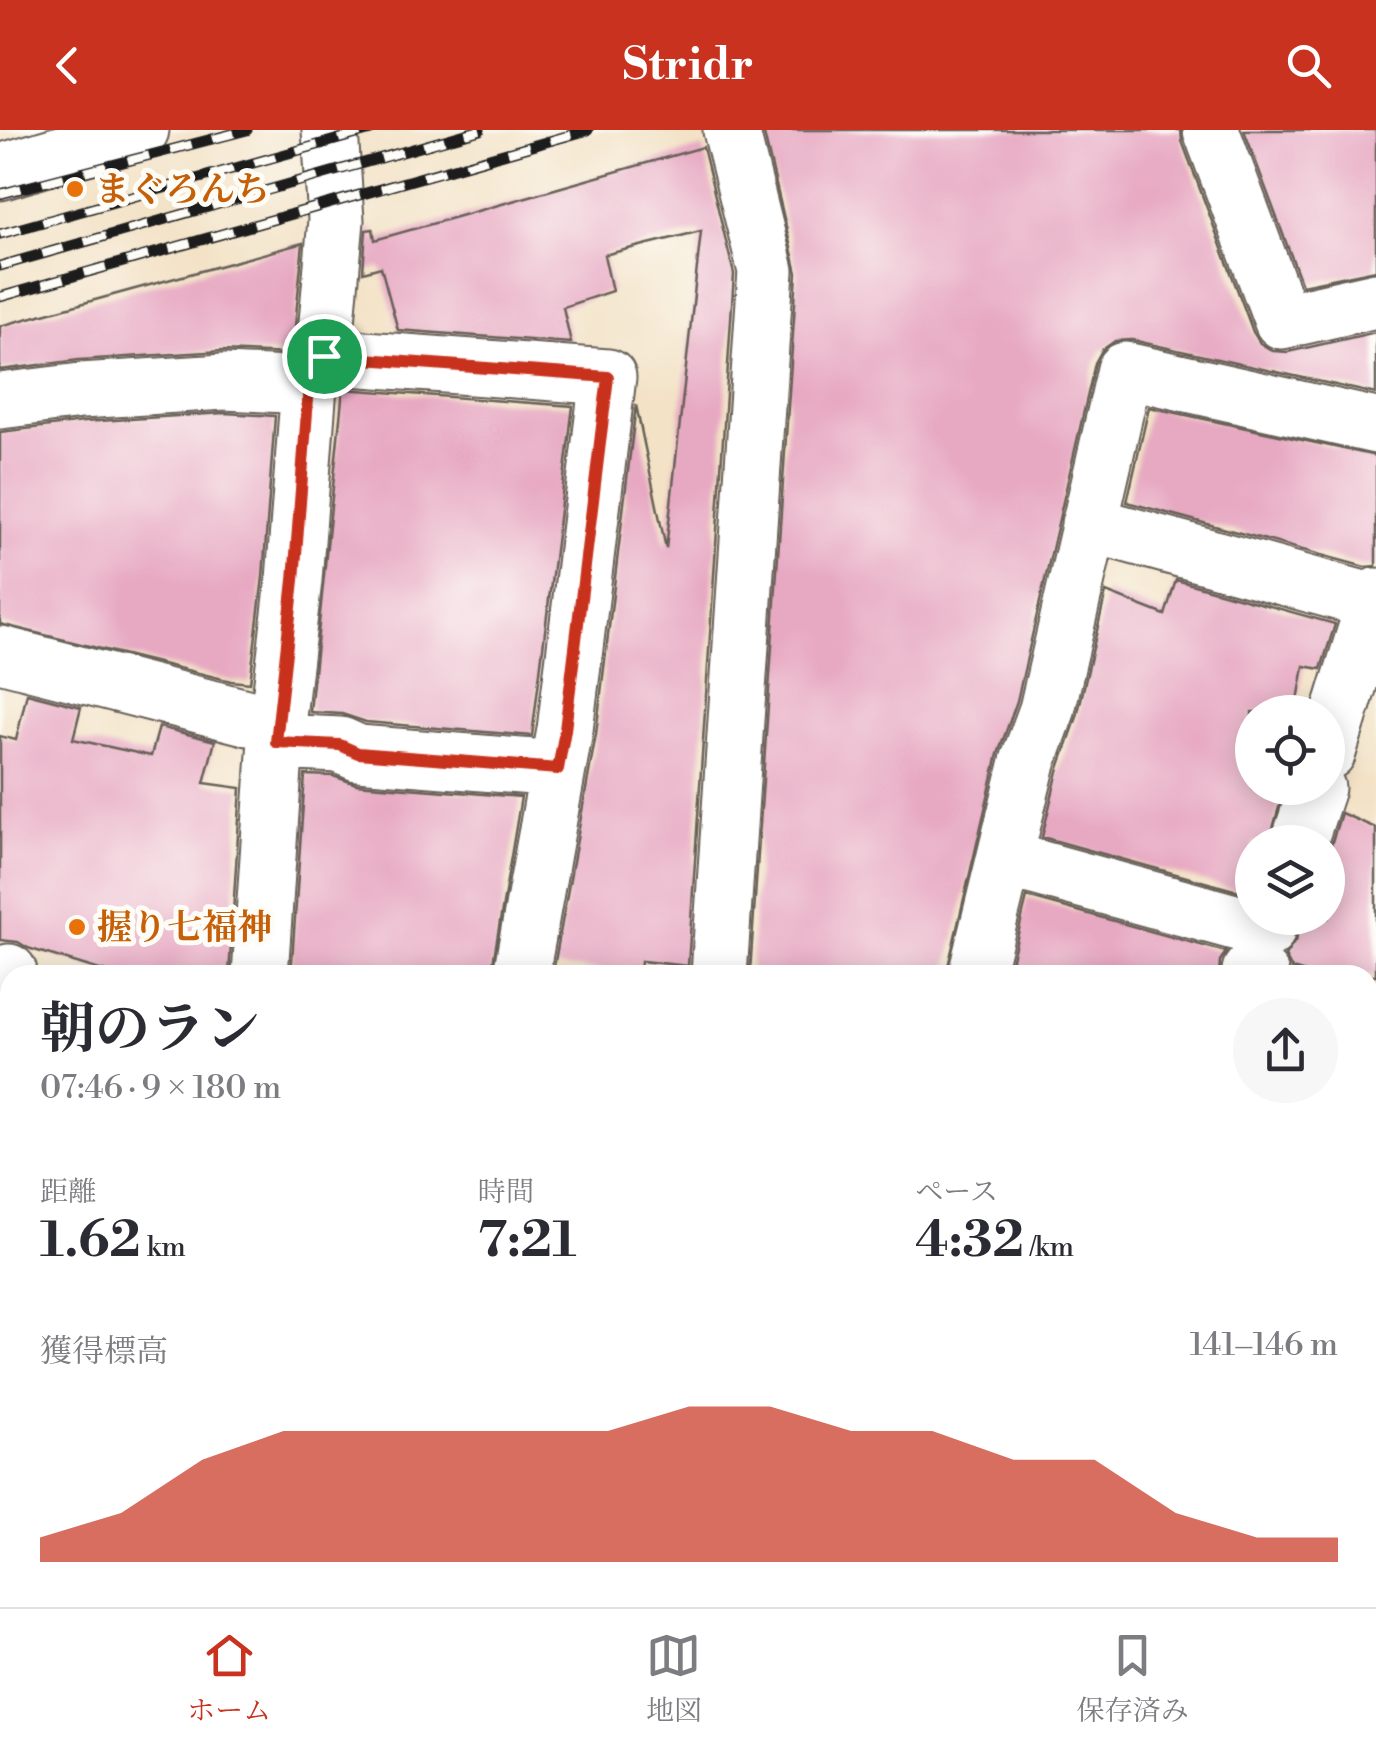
<!DOCTYPE html>
<html lang="ja">
<meta charset="utf-8">
<style>
:root{--surface:#fff;--page:#f7f7f7;--text:#2b2b33;--muted:#7c7c81;--line:#e1e1e2;--accent:#c8321e}
body{margin:0;font-family:"Libre Bodoni","Noto Serif JP",serif;background:var(--page);color:var(--text);height:100vh;display:flex;flex-direction:column;font-size:38px;white-space:nowrap}
*{box-sizing:border-box;margin:0}
p{font-size:32px;color:var(--muted)}
.icon{flex:none;width:55px;height:55px;fill:none;stroke:currentColor;stroke-width:2;stroke-linecap:round;stroke-linejoin:round}
.map{position:relative;flex:1;overflow:hidden}
.details{position:absolute;left:0px;top:835px;width:1378px;height:642px;display:flex;flex-direction:column;background:var(--surface);border-radius:30px 30px 0 0;box-shadow:0 5px 25px #0003}
.details>*{flex:none}
.fabs{position:absolute;left:1235px;top:565px;display:grid;gap:20px}
.fabs a{display:grid;place-items:center;width:110px;height:110px;border-radius:50%;background:var(--surface);box-shadow:0 5px 25px #0003;font-size:50px}
.pin{position:absolute;display:grid;place-items:center;width:85px;height:85px;color:#fff;margin:-42px;border:5px solid #fff;border-radius:50%;box-shadow:0 2px 10px #0007}
.round{display:grid;place-items:center;flex:none;width:105px;height:105px;border-radius:52px;background:var(--page)}
.overview{display:flex;align-items:center;justify-content:space-between;height:170px;padding:0 40px}
h1{font-size:55px;font-weight:700;line-height:75px}
.metrics{display:grid;grid-template-columns:repeat(3,1fr);gap:15px;height:170px;padding:10px 40px}
.metrics div{display:grid;align-content:center}
.metrics b{font-size:50px;font-weight:700}
.metrics small{font-size:28px;font-weight:400}
.metrics p{font-size:28px}
.chart{height:280px;padding:20px 40px}
.chart p{display:flex;justify-content:space-between}
.chart svg{width:100%;height:180px;margin-top:10px;fill:var(--accent);opacity:.7}
header{display:flex;justify-content:space-between;align-items:center;height:130px;padding:0 40px;background:var(--accent);color:#fff;font-size:45px;font-weight:700}
.dock{display:flex;justify-content:space-around;align-items:center;height:140px;border-top:2px solid var(--line);background:var(--surface);font-size:28px;color:var(--muted)}
.dock a{display:grid;justify-items:center;gap:5px}
.dock .on{color:var(--accent)}
.map>svg:first-child{display:block}
.green{fill:#a1d280;stroke:#5e774e;stroke-width:2.5}
.building{fill:#e7a9c2}
.lines{fill:none;stroke-linecap:round;stroke-linejoin:round}
.minor-casing{stroke:#676158;stroke-width:59}
.minor{stroke:#fff;stroke-width:55}
.rail-casing{stroke:#1c1c1c;stroke-width:11}
.rail{stroke:#fdfcf7;stroke-width:8;stroke-dasharray:22;stroke-linecap:butt}
.route-casing{stroke:#fff;stroke-width:20}
.route{stroke:#c8321e;stroke-width:12}
.food-dot{fill:#e8710a;stroke:#fdfcf7;stroke-width:4}
.labels{text-anchor:middle;stroke-width:10;stroke-linejoin:round;paint-order:stroke}
.food-label{font-size:35px;font-weight:bold;fill:#c56008;stroke:#fdfcf7;text-anchor:start}
</style>
<header><svg class="icon" aria-label="back" viewBox="0 0 24 24"><path d="M15 5l-7 7 7 7"/></svg>Stridr<svg class="icon" aria-label="search" viewBox="0 0 24 24"><circle cx="10" cy="10" r="6"/><path d="M15 15l6 6"/></svg></header>
<div class="map">
<svg width="1376" height="1477" viewBox="0 0 1376 1477">
<rect width="100%" height="100%" fill="#fdfcf7"/>
<filter id="ink" filterUnits="userSpaceOnUse"><feTurbulence type="fractalNoise" baseFrequency=".01" numOctaves="2"/><feDisplacementMap in="SourceGraphic" scale="20" xChannelSelector="R" yChannelSelector="G"/><feConvolveMatrix kernelMatrix="1 2 1 2 8 2 1 2 1" color-interpolation-filters="sRGB"/></filter>
<filter id="wash" filterUnits="userSpaceOnUse"><feTurbulence type="fractalNoise" baseFrequency=".0048" numOctaves="4" result="noise"/><feDisplacementMap in="SourceGraphic" scale="40" xChannelSelector="R" yChannelSelector="G"/><feGaussianBlur stdDeviation="2.25" result="paint"/><feColorMatrix in="noise" values="0 0 0 0 0 0 0 0 0 0 0 0 0 0 0 0 0 1.4 0 .05"/><feComposite in="paint" operator="in"/></filter>
<g filter="url(#wash)">
<rect width="100%" height="100%" fill="#f3e2c6"/>
<path class="green" d="M1064,1468H1225L1223,1477H1063Z"/>
<g id="blocks">
<path class="building" d="M763,0H1181L1182,11L1253,202L1260,213L1273,221L1288,222L1376,202V264L1132,210L1115,211L1102,220L1095,233L1017,571L998,624L946,845L750,843L797,143Z
M1244,0H1376V140L1302,155Z
M703,17L734,144L688,836L641,831L640,843L554,837L596,604L636,275L666,419L701,101L604,125L612,161L563,177L571,213L398,200L381,137L363,142L366,100L373,99L375,110Z
M303,113L293,217L290,224L222,221L79,230L0,240V196Z
M343,259L573,276L532,606L366,592L342,584L310,582Z
M1149,277L1376,326V436L1365,437L1127,372Z
M224,283L275,286L263,447L250,553L231,551L0,494V302L84,292Z
M1176,450L1335,494L1321,539L1304,536L1296,582H1252V658L1284,660L1269,712H1252V765L1042,707L1058,641L1077,587L1106,462L1165,485Z
M27,563L81,577L73,609L151,626L159,597L215,611L204,653L241,658L229,845H116L28,818L18,812L0,810V606L16,610Z
M305,645L333,646L356,654L521,667L491,845H291Z
M1341,683L1376,698V845H1312L1292,839L1285,826L1297,808L1294,788H1328V724Z
M1027,767L1226,822L1220,831L1219,845H1008Z"/>
</g>
</g>
<g filter="url(#ink)">
<use href="#blocks" fill-opacity="0" stroke="#676158" stroke-width="2.5"/>
<g class="lines">
<g class="minor-casing">
<path id="minor" d="M1211,0L1282,191L1376,170
M0,42L141,0
M324,226L608,247L565,600L521,845
M0,271L81,261L224,252L309,256
M1089,394L1374,472
M0,524L277,595
M276,612L340,615L358,623L558,639
M1328,622L1376,466
M1299,712L1317,658
M1005,729L1267,801
M1250,841L1261,845
M260,845L277,595L294,450L309,256L324,226L336,90L330,0
M719,845L766,141L731,0
M976,845L1028,632L1047,580L1125,240L1376,296
M0,869L9,842
M1368,886L1376,889
M0,1227L10,1230
M1368,1242L1376,1245
M782,1468L817,1477
M355,1477L358,1468
M860,1477L863,1468
M1043,1477L1045,1468
M1232,1477L1233,1468"/>
</g>
<use href="#minor" class="minor"/>
<g class="rail-casing">
<path id="rail" d="M0,64L247,0
M0,104L371,0
M0,136L480,0
M0,167L588,0"/>
</g>
<use href="#rail" class="rail"/>
</g>
</g>
<g class="lines" filter="url(#ink)">
<g class="route-casing">
<path id="route" d="M324,226L608,247L565,600L558,639L358,623L340,615L276,612L294,450L309,256Z"/>
</g>
<use href="#route" class="route"/>
</g>
<g class="food-dot">
<circle cx="75" cy="59" r="10"/>
<circle cx="77" cy="797" r="10"/>
</g>
<g class="labels">
<g class="food-label">
<text x="95" y="71">まぐろんち</text>
<text x="97" y="809">握り七福神</text>
</g>
</g>
</svg>
<div class="fabs">
<a><svg class="icon" aria-label="locate" viewBox="0 0 24 24"><circle cx="12" cy="12" r="6"/><path d="M12 2v4M12 18v4M2 12h4M18 12h4"/></svg></a>
<a><svg class="icon" aria-label="layers" viewBox="0 0 24 24"><path d="M12 4l9 5-9 5-9-5zM3 14l9 5 9-5"/></svg></a>
</div>
<div class="pin" style="left:324px;top:226px;background:#1e9e55"><svg class="icon" aria-label="arrive" viewBox="0 0 24 24"><path d="M6 21V4h12l-3 4 3 4H6"/></svg></div>
<section class="details">
<div class="overview"><div><h1>朝のラン</h1><p>07:46 · 9 × 180 m</p></div><a class="round"><svg class="icon" aria-label="share" viewBox="0 0 24 24"><path d="M12 15V3M7 8l5-5 5 5M5 13v7h14v-7"/></svg></a></div>
<div class="metrics">
<div><p>距離</p><b>1.62<small> km</small></b></div>
<div><p>時間</p><b>7:21</b></div>
<div><p>ペース</p><b>4:32<small> /km</small></b></div>
</div>
<div class="chart"><p><span>獲得標高</span>141–146 m</p>
<svg viewBox="0 0 160 44" preserveAspectRatio="none"><path d="M0 44V38L10 32L20 19L30 12L40 12L50 12L60 12L70 12L80 6L90 6L100 12L110 12L120 19L130 19L140 32L150 38L160 38V44z"/></svg>
</div>
</section>
</div>
<nav class="dock">
<a class="on"><svg class="icon" aria-label="home" viewBox="0 0 24 24"><path d="M3 11l9-7 9 7M6 9v11h12V9"/></svg>ホーム</a>
<a><svg class="icon" aria-label="map" viewBox="0 0 24 24"><path d="M3 6l6-2 6 2 6-2v14l-6 2-6-2-6 2zM9 4v14M15 6v14"/></svg>地図</a>
<a><svg class="icon" aria-label="saved" viewBox="0 0 24 24"><path d="M7 4h10v16l-5-4-5 4z"/></svg>保存済み</a>
</nav>
